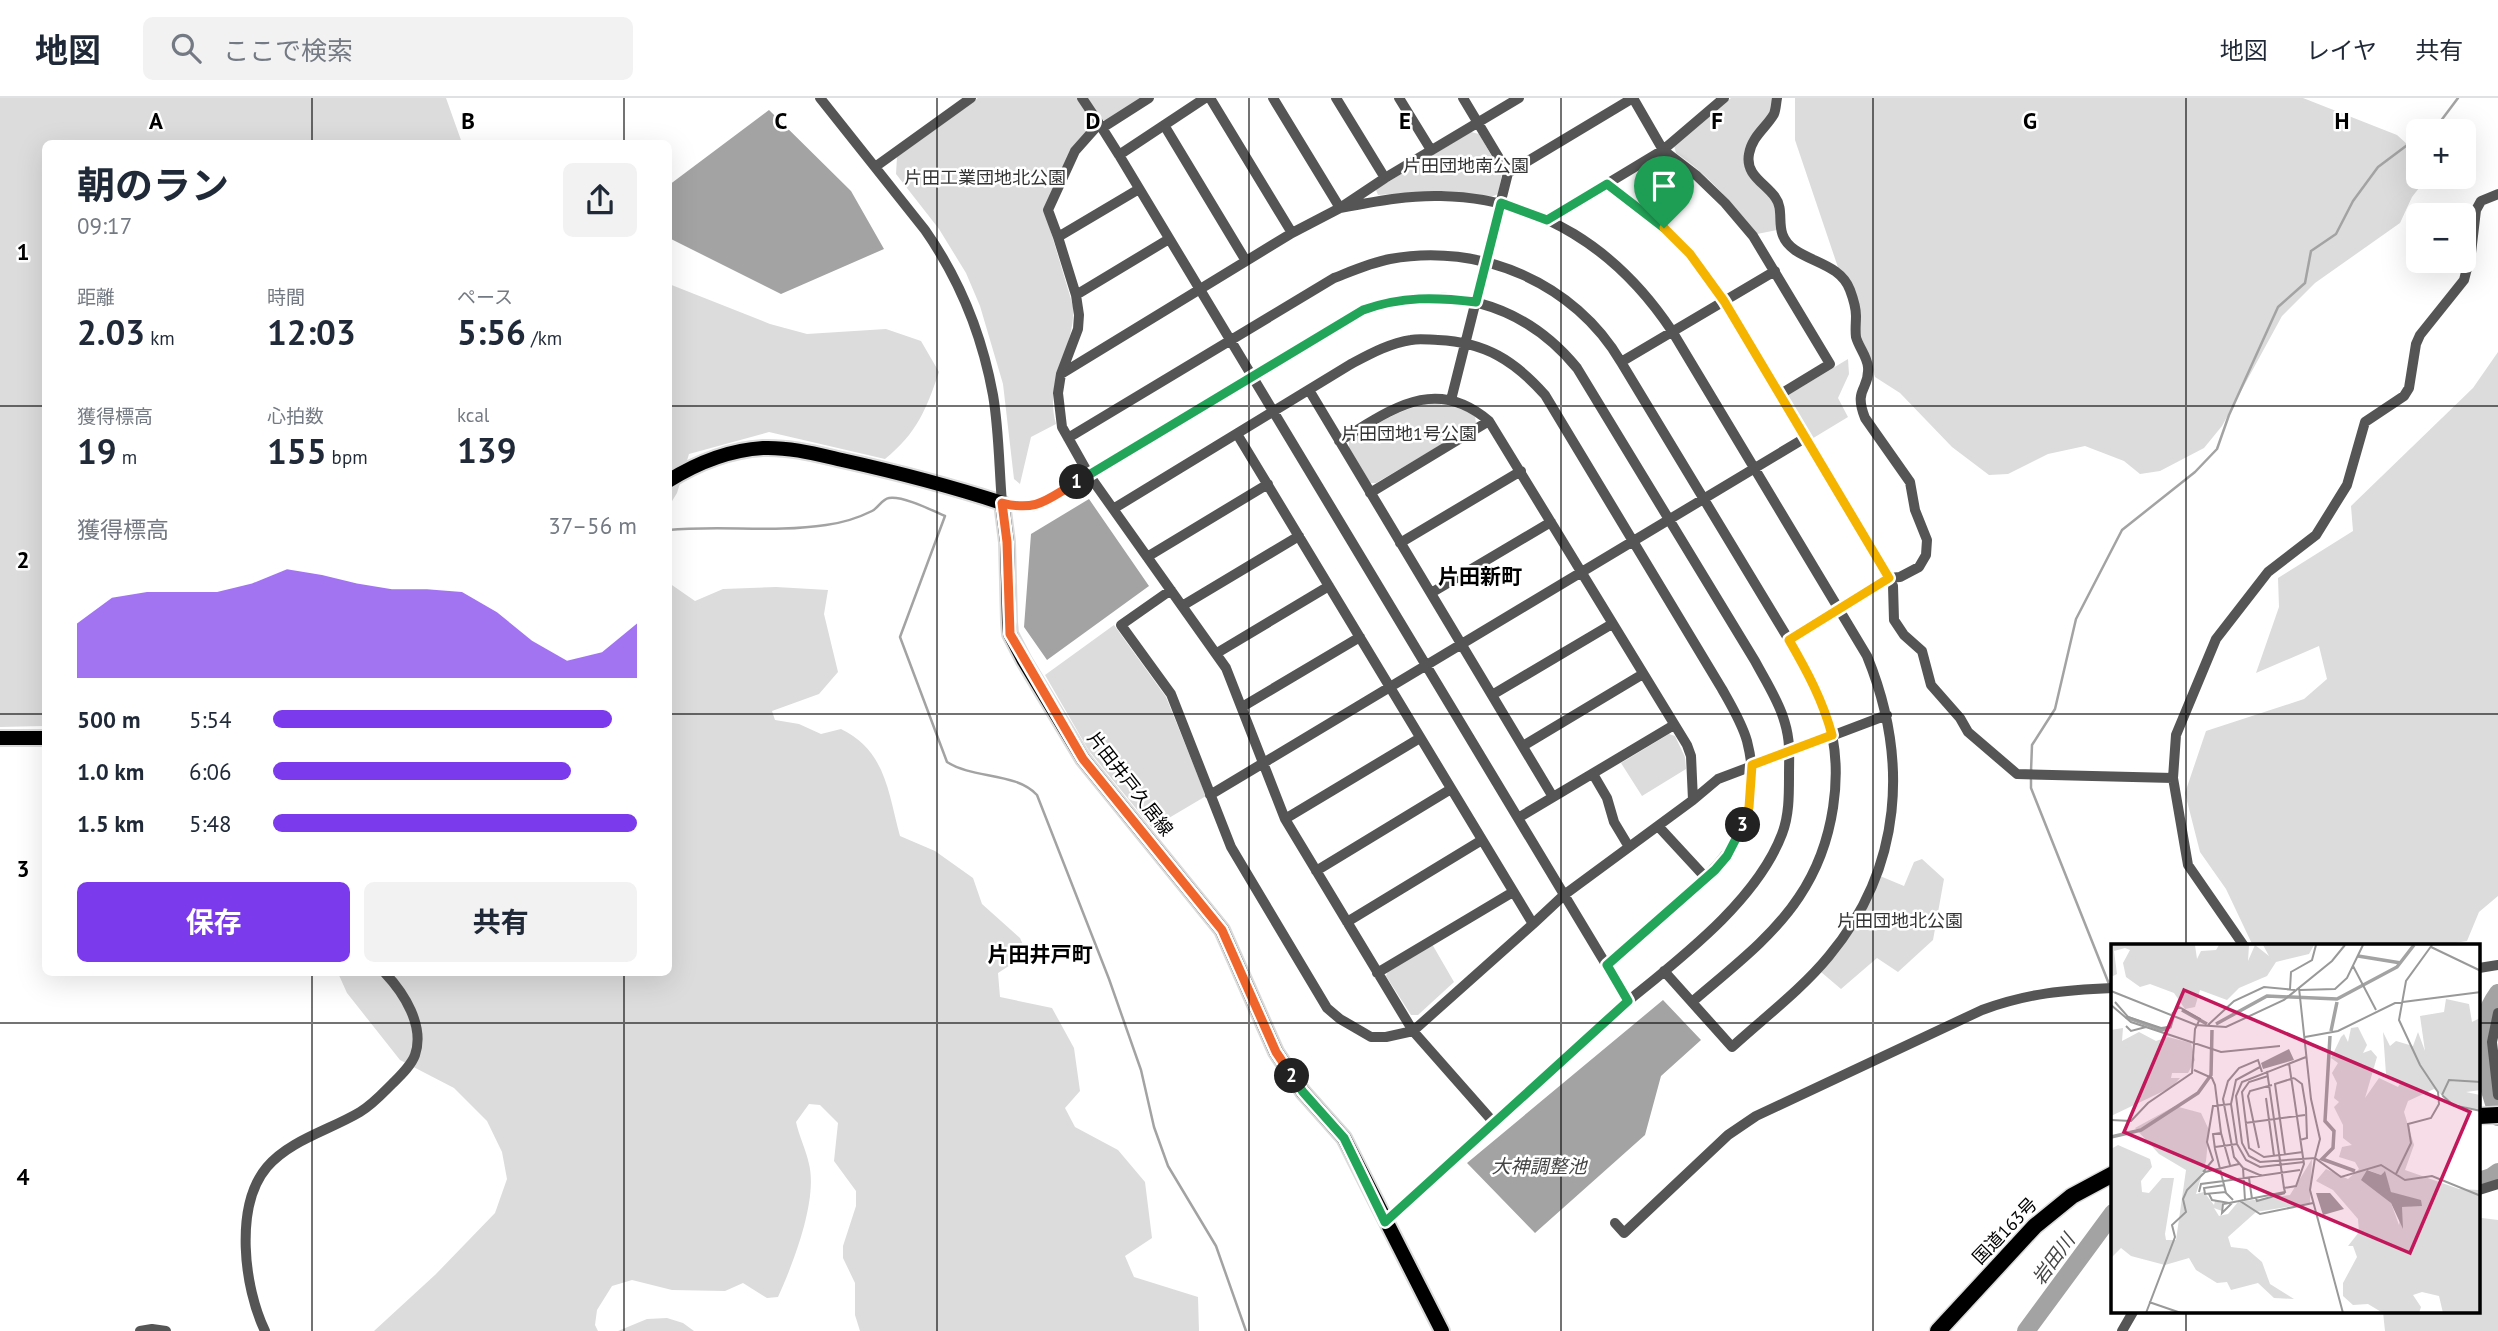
<!DOCTYPE html>
<html lang="ja">
<meta charset="utf-8">
<style>
:root{--surface:#fff;--page:#f2f2f3;--text:#1f2937;--muted:#747a83;--line:#e0e1e3;--accent:#7c3aed}
body{margin:0;font-family:"PT Sans","Noto Sans JP",sans-serif;background:var(--page);color:var(--text);height:100vh;display:flex;flex-direction:column;font-size:26px;white-space:nowrap}
*{box-sizing:border-box;margin:0}
p{font-size:23px;color:var(--muted)}
.icon{flex:none;width:38px;height:38px;fill:none;stroke:currentColor;stroke-width:2;stroke-linecap:round;stroke-linejoin:round}
.map{position:relative;flex:1;overflow:hidden}
.panel{position:absolute;left:42px;top:42px;width:630px;height:836px;display:flex;flex-direction:column;background:var(--surface);border-radius:10px;box-shadow:0 7px 28px #0002}
.panel>*{flex:none}
.fabs{position:absolute;left:2406px;top:21px;display:grid;gap:14px}
.fabs a{display:grid;place-items:center;width:70px;height:70px;border-radius:10px;background:var(--surface);box-shadow:0 7px 28px #0002;font-size:35px}
.pin{position:absolute;display:grid;place-items:center;width:60px;height:60px;color:#fff;margin:-72px -30px;border-radius:50% 50% 50% 0;rotate:-45deg;box-shadow:0 0 7px #0007}
.pin .icon{rotate:45deg}
.km{position:absolute;width:35px;height:35px;margin:-18px;border-radius:50%;background:#222;color:#fff;font-size:19px;line-height:35px;text-align:center}
.round{display:grid;place-items:center;flex:none;width:74px;height:74px;border-radius:10px;background:var(--page)}
.summary{display:flex;align-items:center;justify-content:space-between;height:119px;padding:0 35px}
h1{font-size:38px;font-weight:700;line-height:52px}
.metrics{display:grid;grid-template-columns:repeat(3,1fr);gap:10px;height:119px;padding:7px 35px}
.metrics div{display:grid;align-content:center}
.metrics b{font-size:35px;font-weight:700}
.metrics small{font-size:19px;font-weight:400}
.metrics p{font-size:19px}
.chart{height:196px;padding:14px 35px}
.chart p{display:flex;justify-content:space-between}
.chart svg{width:100%;height:126px;margin-top:7px;fill:var(--accent);opacity:.7}
.primary-button{display:flex;gap:14px;margin-top:auto;padding:14px 35px}
.primary-button a{flex:1;height:80px;border-radius:10px;background:var(--accent);color:#fff;font-size:28px;font-weight:700;line-height:80px;text-align:center}
.primary-button a+a{background:var(--page);color:var(--text)}
ul{padding:0 35px;list-style:none;font-size:23px}
li{display:grid;grid-template-columns:112px 84px 1fr;align-items:center;height:52px}
li i{height:18px;border-radius:9px;background:var(--accent)}
header{display:flex;align-items:center;gap:42px;box-sizing:border-box;height:98px;padding:0 35px;background:var(--surface);border-bottom:2px solid var(--line)}
header strong{font-size:33px}
nav{display:flex;gap:38px;margin-inline-start:auto;font-size:24px}
.search{width:490px;height:63px;background:var(--page);display:flex;align-items:center;gap:18px;box-sizing:border-box;padding:0 24px;border-radius:10px;color:var(--muted);font-size:26px}
.map>svg:first-child{display:block}
.green{fill:#dcdcdc}
.water{fill:#a3a3a3}
.lines{fill:none;stroke-linecap:round;stroke-linejoin:round}
.stream{stroke:#a3a3a3;stroke-width:2.5}
.river{stroke:#a3a3a3;stroke-width:18}
.major-casing{stroke:#dbdbdb;stroke-width:18}
.highway-casing{stroke:#dbdbdb;stroke-width:19}
.minor{stroke:#555;stroke-width:10}
.major{stroke:#000;stroke-width:14}
.highway{stroke:#000;stroke-width:16}
.split-1-casing{stroke:#fff;stroke-width:14}
.split-2-casing{stroke:#fff;stroke-width:14}
.split-3-casing{stroke:#fff;stroke-width:14}
.split-4-casing{stroke:#fff;stroke-width:14}
.split-1{stroke:#22a559;stroke-width:9}
.split-2{stroke:#f0652b;stroke-width:9}
.split-3{stroke:#22a559;stroke-width:9}
.split-4{stroke:#f5b400;stroke-width:9}
.grid{fill:none;stroke:#000;stroke-width:2;stroke-opacity:0.55}
.labels{text-anchor:middle;stroke-width:5;stroke-linejoin:round;paint-order:stroke}
.park-label{font-size:18px;fill:#333;stroke:#fff}
.street-label{font-size:18px;fill:#000;stroke:#fff}
.water-label{font-size:19px;font-style:italic;fill:#444;stroke:#fff}
.quarter-label{font-size:21px;font-weight:bold;fill:#000;stroke:#fff}
.inset-river{fill:none;stroke:#a3a3a3;stroke-width:3.5}
.inset-road{fill:none;stroke:#999;stroke-width:2}
.view{fill:#c2185b;fill-opacity:0.15;stroke:#c2185b;stroke-width:3.5}
.inset-edge{fill:none;stroke:#000;stroke-width:3.5}
.grid-label{font-size:23px;text-anchor:middle;font-weight:bold;fill:#000;stroke:#fff;stroke-width:5;stroke-linejoin:round;paint-order:stroke}
</style>
<header>
<strong>地図</strong>
<div class="search"><svg class="icon" aria-label="search" viewBox="0 0 24 24"><circle cx="10" cy="10" r="6"/><path d="M15 15l6 6"/></svg>ここで検索</div>
<nav><a>地図</a><a>レイヤ</a><a>共有</a></nav>
</header>
<div class="map">
<svg width="2498" height="1233" viewBox="0 0 2498 1233">
<rect width="100%" height="100%" fill="#fff"/>
<path class="green" d="M0,0H446L462,45L46,46L45,628L0,629Z
M978,0H1143L1109,23L1103,22L1090,30L1044,111L1073,208C1076,251 1043,281 1056,326L1031,339L1020,386L1014,381L1003,286L980,208L966,175L939,131L896,76L897,59Z
M1731,0H1774L1772,13L1745,55L1774,103L1777,132L1757,136C1733,107 1708,76 1676,55L1674,48Z
M1795,0H2303L2397,37L2418,56V79H2426V81L2412,99L2400,125L2315,185L2282,218L2222,328L2204,350L2160,373L2140,376L2124,363L2085,348L2048,356L2008,376L1989,377L1952,349L1900,295L1875,279L1795,42Z
M1471,34L1479,36L1502,76L1498,96L1491,99L1443,93L1378,97L1376,92L1378,90Z
M669,186L770,226L807,236L886,231L921,243L939,274C926,312 917,335 885,361L769,334L689,356L677,395L669,408Z
M2498,254V798L2479,814L2467,843L2435,848H2253L2226,791L2200,754L2185,695L2206,633L2304,601L2327,581L2319,548L2256,575L2279,509L2278,480L2353,433L2351,408L2473,290Z
M1848,261L1849,276L1838,300L1848,319L1810,342L1785,299Z
M1429,305C1445,306 1460,309 1475,318L1476,326L1376,385H1369L1349,350V343C1375,327 1399,311 1429,305Z
M669,485L695,503L723,491L776,489L828,492L824,516L838,574L819,596L772,613L775,622L799,626L821,636L841,631C886,653 888,694 900,738L935,753L973,780L982,806L1020,840L1027,856L998,875L1000,899L1052,910L1074,950L1080,993L1065,1010L1075,1029L1118,1052L1145,1084L1152,1140L1125,1158L1134,1179L1198,1199L1199,1233H860L855,1217V1185L843,1160V1148L856,1108V1093L834,1063L838,1025L820,1007L809,1006L796,1024C799,1038 806,1052 809,1066C818,1102 793,1166 778,1199L767,1200L743,1185L725,1193L672,1192L632,1182L612,1188L597,1212L595,1227L598,1233H374L436,1176L495,1115L507,1081L502,1054L487,1023L454,990L400,962L347,895L338,875H668Z
M1114,527L1166,599L1206,698L1152,730L1089,653L1045,577Z
M1669,636L1675,638L1685,659L1686,671L1642,698L1621,665Z
M1922,761L1944,781L1933,842L1898,874L1877,860L1841,891L1821,874C1846,842 1864,816 1880,778L1904,788L1914,764Z
M1432,846L1454,884L1418,917H1411L1386,878L1388,873Z
M2482,1120L2498,1122V1233H2385L2383,1214H2479V1121Z
M667,1220L683,1225L694,1233H618L647,1221Z"/>
<path class="water" d="M769,12L851,93L884,151L781,196L669,140V87Z
M1089,401L1149,488L1047,562L1024,529L1031,436Z
M1663,902L1701,942L1661,978L1645,1037L1535,1135L1467,1065Z"/>
<g class="lines">
<path class="stream" d="M2426,33L2440,24L2458,0
M668,432C721,427 774,435 826,427C841,425 858,420 872,413C878,410 882,401 889,400C904,398 931,412 945,418L900,539L947,664C973,681 1016,674 1037,697L1109,881L1141,972L1154,1029L1168,1068L1216,1148L1246,1233
M2031,673L2032,647L2055,611L2076,521L2122,432L2195,374L2217,351L2229,317L2278,209L2305,185L2311,153L2336,136L2353,103L2378,69L2418,39
M2031,680V690L2109,886"/>
<path class="river" d="M2498,895C2468,937 2485,974 2498,1019
M2479,1083L2491,1079L2498,1074
M2026,1233L2113,1115"/>
<g class="major-casing">
<path id="major" d="M668,383C697,365 729,352 763,350C790,349 816,356 842,362C896,374 950,388 1002,405L1007,444L1009,524L1010,536L1024,563L1083,661L1222,832L1276,954L1303,994L1344,1040L1442,1233
M0,640H46"/>
</g>
<g class="highway-casing">
<path id="highway" d="M2479,1018L2498,1017
M1938,1233L2035,1128L2072,1098L2113,1076"/>
</g>
<path class="minor" d="M820,0L925,132C960,182 982,237 993,297C999,332 999,369 1002,405L1020,409L1035,408L1363,212C1443,183 1523,204 1577,270L1755,563C1764,580 1775,597 1782,616C1791,641 1789,653 1789,678C1789,698 1789,718 1782,736C1757,802 1682,859 1628,903L1385,1123
M1082,0L1102,30
M1205,0L1119,57L1628,903
M1210,0L1292,135
M1273,0L1340,110
M1336,0L1385,80
M1399,0L1431,52
M1633,0L1663,52L1697,78L1725,105L1753,138L1830,266L1779,297L1889,480L1893,488L1894,522L1904,537L1922,553L1931,587L1960,620L1968,634L2017,676L2173,680
M1164,27L1246,163
M1119,57L1102,30L1149,0
M875,69L971,0
M1508,75L1633,0
M1607,86C1636,106 1666,128 1689,155C1726,197 1751,250 1779,297
M1139,91L1058,139L1076,197L1079,217L1078,231L1061,276L1058,295L1062,329L1089,377L1226,570L1285,721L1413,933L1495,1026
M1340,110C1373,104 1407,97 1441,98C1541,100 1618,152 1672,233L1867,558C1909,661 1903,769 1829,858C1802,891 1765,919 1732,949L1664,873
M1547,122L1663,52L1724,0
M1058,139L1048,112L1075,53L1099,26
M1076,197L1169,141
M1621,264L1789,542L1889,480L1900,479L1919,469L1926,457L1927,442L1915,412L1910,384L1865,320C1853,289 1870,293 1868,269C1867,258 1859,250 1856,239C1855,232 1856,225 1856,218C1856,209 1853,200 1850,192C1841,168 1814,165 1795,152C1771,135 1787,115 1775,99C1765,85 1745,77 1749,56C1752,38 1766,30 1774,16C1776,11 1776,5 1777,0
M1061,276L1292,135L1340,110L1385,80L1519,0
M1309,292L1553,699
M1451,302L1508,75L1463,0
M1068,340L1334,180C1352,173 1370,165 1390,161C1480,144 1575,185 1621,264L1775,173
M1339,343C1390,313 1434,276 1489,323L1687,647L1691,658L1693,702L1564,797L1533,826
M1370,395L1489,323
M1113,411L1351,266C1370,256 1390,245 1411,242C1420,240 1430,242 1438,242C1485,244 1515,263 1545,297L1722,591C1731,607 1742,625 1747,643C1767,720 1728,761 1675,808C1652,828 1630,848 1607,867
M1400,445L1521,373
M1147,459L1268,386
M1171,492L1121,527L1171,596L1231,749L1327,910L1340,921L1371,939H1386L1413,933L1533,826L1237,336
M1431,495L1551,424
M1182,508L1299,438
M1217,555L1329,488
M1492,597L1612,526
M1242,609L1360,539
M1523,648L1643,576
M1593,676L1607,700L1614,724L1629,749
M1210,697L1805,340
M1693,702L1718,681L1887,617
M1518,720L1674,627
M1285,721L1420,640
M1658,728L1706,780
M1316,773L1451,691
M1347,824L1482,742
M2244,848L2188,767L2173,680L2176,637L2216,541L2268,474L2316,437L2347,387L2365,324L2404,298L2409,290L2416,246L2420,237L2464,182L2471,155L2476,112L2481,103L2498,96
M2479,870L2498,867
M1377,875L1513,794
M1692,904C1729,872 1772,840 1799,799C1834,747 1846,673 1826,614C1817,588 1803,565 1789,542
M2498,915L2492,944L2498,997
M2479,1092L2498,1086
M1615,1125L1624,1135L1728,1037L1756,1018L1982,912C2028,895 2065,892 2113,890
M140,1233L152,1231L166,1233
M265,1233C244,1190 234,1108 267,1069C290,1042 330,1032 360,1014C372,1007 382,996 392,986C400,978 411,968 415,957C425,928 404,895 385,875
M2122,1233L2133,1214"/>
<use href="#major" class="major"/>
<use href="#highway" class="highway"/>
</g>
<g class="lines">
<g class="split-1-casing">
<path id="split-1" d="M1077,384L1363,212C1402,198 1436,199 1476,204L1501,105L1547,122L1607,86L1664,130"/>
</g>
<g class="split-2-casing">
<path id="split-2" d="M1077,384C1047,401 1038,414 1002,405L1007,444L1010,536L1083,661L1222,832L1276,954L1292,978"/>
</g>
<g class="split-3-casing">
<path id="split-3" d="M1292,978L1303,994L1344,1040L1385,1124L1628,903L1607,867L1715,772L1727,758L1743,727"/>
</g>
<g class="split-4-casing">
<path id="split-4" d="M1664,130L1690,156L1724,203L1889,480L1789,542C1807,573 1823,603 1832,637L1752,667L1749,709L1743,727"/>
</g>
<use href="#split-1" class="split-1"/>
<use href="#split-2" class="split-2"/>
<use href="#split-3" class="split-3"/>
<use href="#split-4" class="split-4"/>
</g>
<path class="grid" d="M312,0V46M624,0V46M937,0V1233M1249,0V1233M1561,0V1233M1873,0V1233M2186,0V848M0,308H46M668,308H2498M0,616H46M668,616H2498M312,875V1233M624,875V1233M0,925H2113M2479,925H2498M2186,1214V1233"/>
<g class="labels">
<g class="park-label">
<text x="1466" y="74">片田団地南公園</text>
<text x="985" y="86">片田工業団地北公園</text>
<text x="1409" y="342">片田団地1号公園</text>
<text x="1900" y="829">片田団地北公園</text>
</g>
<g class="street-label">
<text transform="translate(1130 686) rotate(52)" y="6">片田井戸久居線</text>
<text transform="translate(2005 1133) rotate(-46)" y="6">国道163号</text>
</g>
<g class="water-label">
<text x="1539" y="1075">大神調整池</text>
<text transform="translate(2053 1161) rotate(-54)" y="7">岩田川</text>
</g>
<g class="quarter-label">
<text x="1480" y="486">片田新町</text>
<text x="1040" y="864">片田井戸町</text>
</g>
</g>
<g transform="translate(2111 846)">
<rect width="369" height="369" fill="#fff"/>
<path d="M0,1H84L86,15L90,7L105,6L108,1H138L137,17L144,1L158,12L152,1H203L198,10L165,18L156,32L128,44L116,56L89,46L84,63L74,65L63,49L39,40L29,43L15,33L12,19L19,6L14,4L3,7L6,30L0,33ZM335,55L358,60L361,78L369,74L370,146L355,148L369,151V167L341,159L323,145L297,157L293,168L303,201L294,226L348,245L368,246L369,241V369H332L328,352L311,348L302,351L310,363L308,369H272L257,360L242,361L232,352V339L246,313L242,302H237L248,288L247,275L222,246L205,237L215,225L237,235L248,225L244,218L228,213L231,203L241,201L232,194V181L223,163L228,158L223,154L226,139L221,129L227,119L220,114L230,93L233,90L237,98L240,84L247,83L256,101L252,109L260,106L266,113L254,154L268,134L287,143L290,138L275,130L272,88L279,102L285,97L302,102L307,88L314,107L309,72L333,68ZM257,226L270,231L273,228L280,248L307,261L291,263L288,281L280,259ZM12,84L11,97L28,88L45,97L57,93L80,99L84,116L77,129H61L60,134H69L61,143L0,172V86ZM64,162L90,169L98,186L95,217L85,250L93,248L103,261L104,257L111,259V267L103,264L108,272L117,270L127,258L179,251L201,215L199,259L145,268L117,293L120,303L136,305L151,318L159,340L183,355L163,354L147,339L120,346L116,338L106,339L85,326L78,314L54,321L20,312L10,304L0,314V205L7,201L39,215L41,223L30,237L31,248L38,249L51,234H63L54,290L55,296H65L75,226L48,210L24,184Z" fill="#dcdcdc" fill-rule="evenodd"/>
<path d="M178,105L183,116L152,125L150,119ZM256,226L270,231L274,227L280,248L310,256L311,262L291,263L292,285L280,259L250,236ZM205,249H219L233,265L212,271Z" fill="#a3a3a3"/>
<path class="inset-river" d="M247,12L290,19M71,66L96,80M15,73L51,86L59,83L62,73M105,80L156,52L226,55L286,23L303,1M220,87L226,58M219,92L214,177L223,187L222,204L211,215L244,227M0,193L30,186L87,149L100,131L101,86"/>
<path class="inset-road" d="M320,3L370,27M242,22L265,66M188,44L200,155L209,195L204,214L230,233L270,221L294,236L321,232L370,252M179,45L180,28L201,16L205,1M189,46L224,45L236,34L252,1M0,47L85,81L115,83L173,56L221,17L234,1M4,58L17,73L50,84L58,83L61,73M0,61L20,78L110,108L169,102M97,81L123,57L153,43L184,46M15,82L20,87L35,83M194,93L227,87L284,59L370,48M195,113L131,138L125,152L131,199L138,212L149,218L204,214L199,246L232,369M83,126L101,134L104,141L110,189L102,190L104,205L115,249L122,256M156,127L173,244M151,128L147,116L128,124L117,137L112,155L123,213L132,224L151,232M157,132L138,138L131,148L138,204L153,213L192,208M183,134L191,140L195,164L196,194L189,196M331,151L338,136L370,138M331,151L342,161L370,167M155,154L163,212M120,160L125,136L149,123M0,176L20,177L37,159L81,129L84,85L89,75L68,63L61,70M134,179L194,171M110,189L119,221M104,203L126,200L135,216L149,223L193,218M148,204L137,152L139,147L161,141M174,211L164,140L183,134M132,224L134,256M92,228L102,216L96,198L102,162L120,160L126,200M285,230L300,199L297,180L320,174L328,160L327,148L309,121L288,76L295,37L321,1M138,234L141,255M113,237L189,226M114,241L93,244L94,250L115,248M88,248L90,240L113,237M98,250L101,256L118,259L174,248L173,244L185,242L193,220L178,119M145,254L146,257L174,249M129,257L149,270L202,259M118,259L112,260L111,269L121,259M38,358L70,369M35,369L64,293L61,281L75,268L72,255L76,246L94,228L128,220"/>
<path class="view" d="M73,46L359,168L299,309L13,188Z"/>
<rect width="369" height="369" class="inset-edge"/>
</g>
<g class="grid-label">
<text x="156" y="31">A</text>
<text x="468" y="31">B</text>
<text x="781" y="31">C</text>
<text x="1093" y="31">D</text>
<text x="1405" y="31">E</text>
<text x="1717" y="31">F</text>
<text x="2030" y="31">G</text>
<text x="2342" y="31">H</text>
<text x="23" y="162">1</text>
<text x="23" y="470">2</text>
<text x="23" y="779">3</text>
<text x="23" y="1087">4</text>
</g>
</svg>
<div class="fabs">
<a>+</a>
<a>−</a>
</div>
<div class="pin" style="left:1664px;top:130px;background:#1e9e55"><svg class="icon" aria-label="arrive" viewBox="0 0 24 24"><path d="M6 21V4h12l-3 4 3 4H6"/></svg></div>
<b class="km" style="left:1077px;top:384px">1</b>
<b class="km" style="left:1292px;top:978px">2</b>
<b class="km" style="left:1743px;top:727px">3</b>
<section class="panel">
<div class="summary"><div><h1>朝のラン</h1><p>09:17</p></div><a class="round"><svg class="icon" aria-label="share" viewBox="0 0 24 24"><path d="M12 15V3M7 8l5-5 5 5M5 13v7h14v-7"/></svg></a></div>
<div class="metrics">
<div><p>距離</p><b>2.03<small> km</small></b></div>
<div><p>時間</p><b>12:03</b></div>
<div><p>ペース</p><b>5:56<small> /km</small></b></div>
</div>
<div class="metrics">
<div><p>獲得標高</p><b>19<small> m</small></b></div>
<div><p>心拍数</p><b>155<small> bpm</small></b></div>
<div><p>kcal</p><b>139</b></div>
</div>
<div class="chart"><p><span>獲得標高</span>37–56 m</p>
<svg viewBox="0 0 160 44" preserveAspectRatio="none"><path d="M0 44V25L10 16L20 14L30 14L40 14L50 11L60 6L70 8L80 11L90 13L100 13L110 14L120 21L130 31L140 38L150 35L160 25V44z"/></svg>
</div>
<ul>
<li><b>500 m</b>5:54<i style="width:93%"></i></li>
<li><b>1.0 km</b>6:06<i style="width:82%"></i></li>
<li><b>1.5 km</b>5:48<i style="width:100%"></i></li>
</ul>
<div class="primary-button"><a>保存</a><a>共有</a></div>
</section>
</div>
